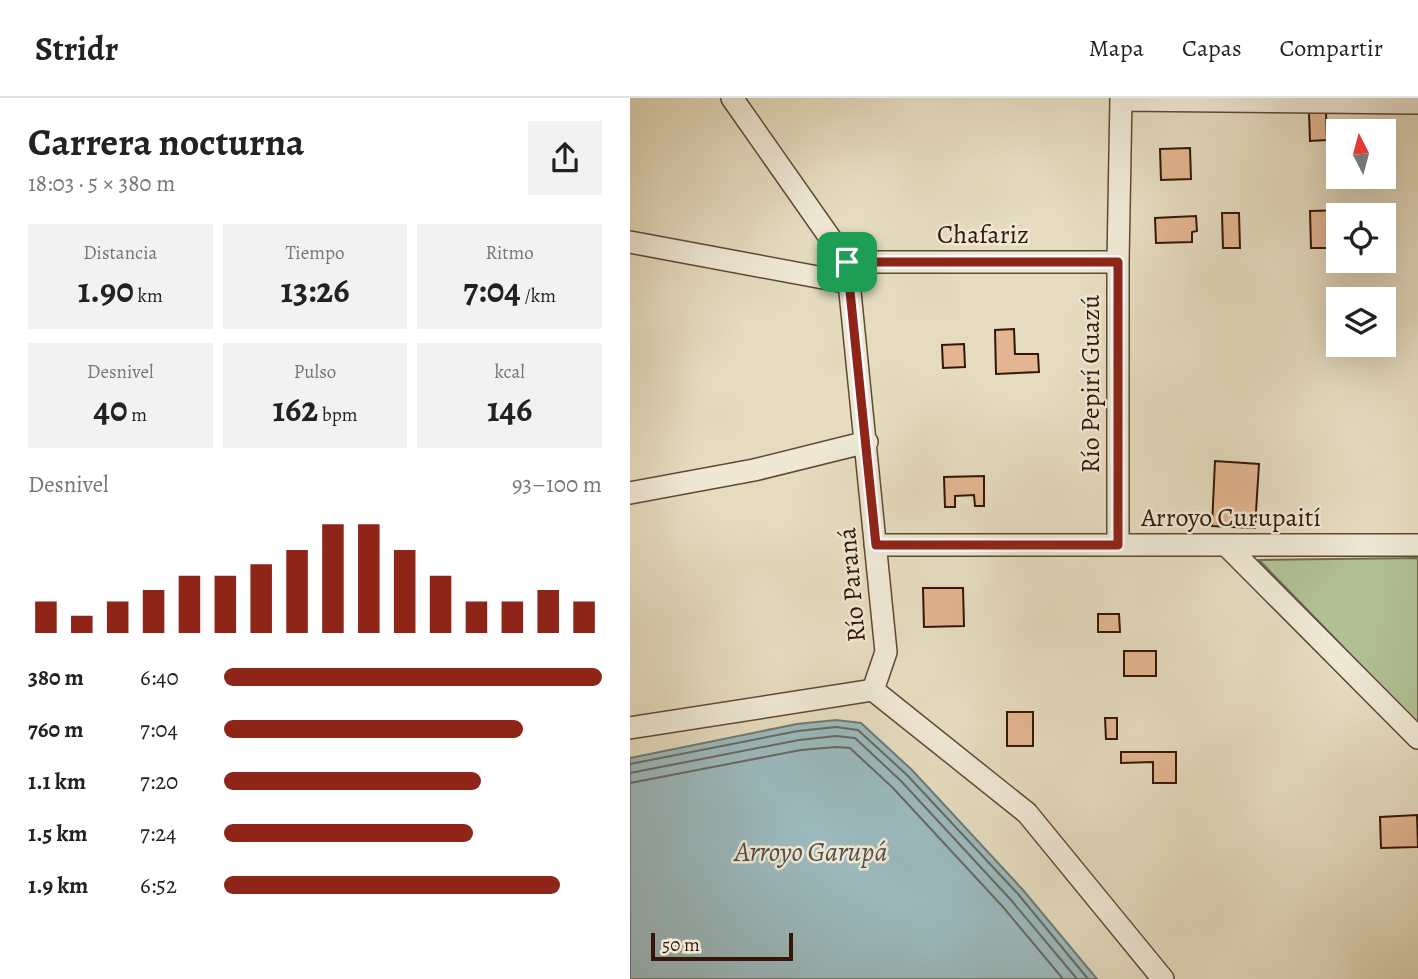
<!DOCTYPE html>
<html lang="es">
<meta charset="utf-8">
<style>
:root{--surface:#fff;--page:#f2f2f2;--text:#222;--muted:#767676;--line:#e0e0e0;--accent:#8f2418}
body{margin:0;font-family:Alegreya,serif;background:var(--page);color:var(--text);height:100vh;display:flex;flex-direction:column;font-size:26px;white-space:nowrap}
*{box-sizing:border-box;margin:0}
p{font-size:23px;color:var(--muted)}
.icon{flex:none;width:38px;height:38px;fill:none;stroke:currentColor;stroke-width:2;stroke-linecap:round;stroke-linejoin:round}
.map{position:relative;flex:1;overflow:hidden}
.side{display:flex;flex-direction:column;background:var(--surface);width:630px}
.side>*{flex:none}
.needle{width:46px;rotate:354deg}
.buttons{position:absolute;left:696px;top:21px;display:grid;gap:14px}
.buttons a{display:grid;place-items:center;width:70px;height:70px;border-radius:0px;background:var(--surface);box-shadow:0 7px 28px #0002;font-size:35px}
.scale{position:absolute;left:21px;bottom:18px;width:142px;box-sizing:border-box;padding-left:7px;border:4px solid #341606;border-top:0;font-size:19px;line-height:24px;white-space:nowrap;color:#341606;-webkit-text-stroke:5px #eee8d5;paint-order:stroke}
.pin{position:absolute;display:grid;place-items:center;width:60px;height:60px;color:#fff;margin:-30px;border-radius:14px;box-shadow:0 4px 10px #0006}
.round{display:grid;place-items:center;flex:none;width:74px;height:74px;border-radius:0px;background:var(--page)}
.head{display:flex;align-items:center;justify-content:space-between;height:119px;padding:0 28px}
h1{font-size:38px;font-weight:700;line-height:52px}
.figures{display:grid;grid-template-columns:repeat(3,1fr);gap:10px;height:119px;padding:7px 28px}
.figures div{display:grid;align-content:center;border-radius:0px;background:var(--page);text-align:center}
.figures b{font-size:35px;font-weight:700}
.figures small{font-size:19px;font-weight:400}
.figures p{font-size:19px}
.chart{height:196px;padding:14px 28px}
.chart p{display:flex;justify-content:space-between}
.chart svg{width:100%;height:126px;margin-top:7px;stroke:var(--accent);stroke-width:6}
ul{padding:0 28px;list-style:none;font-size:23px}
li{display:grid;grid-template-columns:112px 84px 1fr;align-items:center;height:52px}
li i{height:18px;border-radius:9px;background:var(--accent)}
header{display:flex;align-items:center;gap:42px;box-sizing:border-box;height:98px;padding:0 35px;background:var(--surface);border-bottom:2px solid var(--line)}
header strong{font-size:33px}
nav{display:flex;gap:38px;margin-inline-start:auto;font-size:24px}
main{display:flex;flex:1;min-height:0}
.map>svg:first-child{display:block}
.green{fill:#b1c195;stroke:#726c4e;stroke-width:2}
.water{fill:#9bb9bd;stroke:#727874;stroke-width:2}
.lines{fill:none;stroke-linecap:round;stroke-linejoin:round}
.shore{stroke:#686862;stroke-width:2}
.building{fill:#e3b691;stroke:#341606;stroke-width:2}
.street-casing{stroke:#604834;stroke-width:24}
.street{stroke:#eee8d5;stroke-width:21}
.route-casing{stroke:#fff;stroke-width:14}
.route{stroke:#8f2418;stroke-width:9}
.labels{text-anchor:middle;stroke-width:5;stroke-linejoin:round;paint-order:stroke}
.street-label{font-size:26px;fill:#341606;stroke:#eee8d5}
.water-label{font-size:28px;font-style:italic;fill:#584f46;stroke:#eee8d5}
</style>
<header>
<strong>Stridr</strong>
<nav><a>Mapa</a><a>Capas</a><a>Compartir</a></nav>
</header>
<main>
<section class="side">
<div class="head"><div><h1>Carrera nocturna</h1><p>18:03 · 5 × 380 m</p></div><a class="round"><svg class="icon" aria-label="share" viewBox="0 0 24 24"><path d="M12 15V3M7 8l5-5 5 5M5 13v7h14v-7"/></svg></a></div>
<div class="figures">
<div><p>Distancia</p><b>1.90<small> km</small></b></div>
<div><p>Tiempo</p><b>13:26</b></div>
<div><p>Ritmo</p><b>7:04<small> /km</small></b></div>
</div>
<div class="figures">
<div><p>Desnivel</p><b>40<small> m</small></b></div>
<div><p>Pulso</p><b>162<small> bpm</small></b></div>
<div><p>kcal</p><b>146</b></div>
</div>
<div class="chart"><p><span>Desnivel</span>93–100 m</p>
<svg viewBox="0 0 160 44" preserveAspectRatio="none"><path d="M5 44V33M15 44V38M25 44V33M35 44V29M45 44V24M55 44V24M65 44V20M75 44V15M85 44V6M95 44V6M105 44V15M115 44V24M125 44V33M135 44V33M145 44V29M155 44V33"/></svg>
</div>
<ul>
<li><b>380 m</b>6:40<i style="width:100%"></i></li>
<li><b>760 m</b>7:04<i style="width:79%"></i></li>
<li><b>1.1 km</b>7:20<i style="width:68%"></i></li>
<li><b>1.5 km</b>7:24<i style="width:66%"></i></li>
<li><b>1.9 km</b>6:52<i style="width:89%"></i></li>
</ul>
</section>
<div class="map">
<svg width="788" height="881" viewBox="0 0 788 881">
<rect width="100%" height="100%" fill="#e5dcbf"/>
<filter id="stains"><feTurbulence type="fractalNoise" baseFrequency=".00286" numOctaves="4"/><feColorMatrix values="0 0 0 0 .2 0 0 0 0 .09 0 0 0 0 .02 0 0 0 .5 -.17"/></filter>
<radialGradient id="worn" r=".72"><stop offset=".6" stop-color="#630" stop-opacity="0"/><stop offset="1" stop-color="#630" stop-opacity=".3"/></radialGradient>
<path class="green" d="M788,460V626L629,462Z"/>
<path class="water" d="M206,622L231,625L282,672L393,792L467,881H0V660L167,626Z"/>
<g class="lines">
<path class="shore" d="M0,666L168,633L206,629L228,632L277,677L388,796L458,881
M0,675L169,642L206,638L225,640L271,683L381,802L447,881
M0,685L171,652L206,649L220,650L263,690L373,809L433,881"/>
</g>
<path class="building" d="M679,14H696L697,42L680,43Z
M560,50L561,81L531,82L530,51Z
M718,112V117H709V150H681L680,113Z
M592,115H609L610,150H593Z
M566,118L567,133L562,134V144L526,145L525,120Z
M384,231L385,256H408L409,274L366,276L365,232Z
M334,246L335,269L313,270L312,247Z
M585,363L629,366L625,430L582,428Z
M354,378V408H345L344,397L325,398V409H315L314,379Z
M293,490H333L334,528L294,529Z
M468,516H489L490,534H468Z
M494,553H526V578H494Z
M377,614H403V648H377Z
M475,620H487V641H476Z
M491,654H546V685H523V664L491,665Z
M787,717L788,749L751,750L750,719Z"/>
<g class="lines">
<g class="street-casing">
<path id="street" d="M102,0L217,164L256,554L243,592
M491,2L788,5
M0,144L220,185
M217,164H488
M0,395L124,372L237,344
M245,447H788
M488,447V164L491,0
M596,447L788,640
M243,592L397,715L533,881
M0,630L243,592"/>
</g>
<use href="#street" class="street"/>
</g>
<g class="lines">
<g class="route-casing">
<path id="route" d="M217,164H488V447H246Z"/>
</g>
<use href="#route" class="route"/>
</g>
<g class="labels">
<g class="street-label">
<text x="353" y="145">Chafariz</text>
<text transform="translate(460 286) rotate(-90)" y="9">Río Pepirí Guazú</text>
<text x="601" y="428">Arroyo Curupaití</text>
<text transform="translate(221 487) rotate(-95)" y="9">Río Paraná</text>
</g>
<g class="water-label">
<text x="181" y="763">Arroyo Garupá</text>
</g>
</g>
<rect width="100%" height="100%" filter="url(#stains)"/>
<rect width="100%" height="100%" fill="url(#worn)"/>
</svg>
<div class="buttons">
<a><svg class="needle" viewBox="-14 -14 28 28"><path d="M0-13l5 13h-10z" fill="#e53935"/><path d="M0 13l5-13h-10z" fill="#767676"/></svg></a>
<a><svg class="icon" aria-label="locate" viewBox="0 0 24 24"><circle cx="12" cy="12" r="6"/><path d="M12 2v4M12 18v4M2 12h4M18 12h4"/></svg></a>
<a><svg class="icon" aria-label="layers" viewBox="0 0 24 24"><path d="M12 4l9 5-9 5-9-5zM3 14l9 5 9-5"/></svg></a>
</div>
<div class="scale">50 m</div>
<div class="pin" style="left:217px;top:164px;background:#1e9e55"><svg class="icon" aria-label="arrive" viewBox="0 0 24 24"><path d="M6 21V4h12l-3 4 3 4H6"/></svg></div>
</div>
</main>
